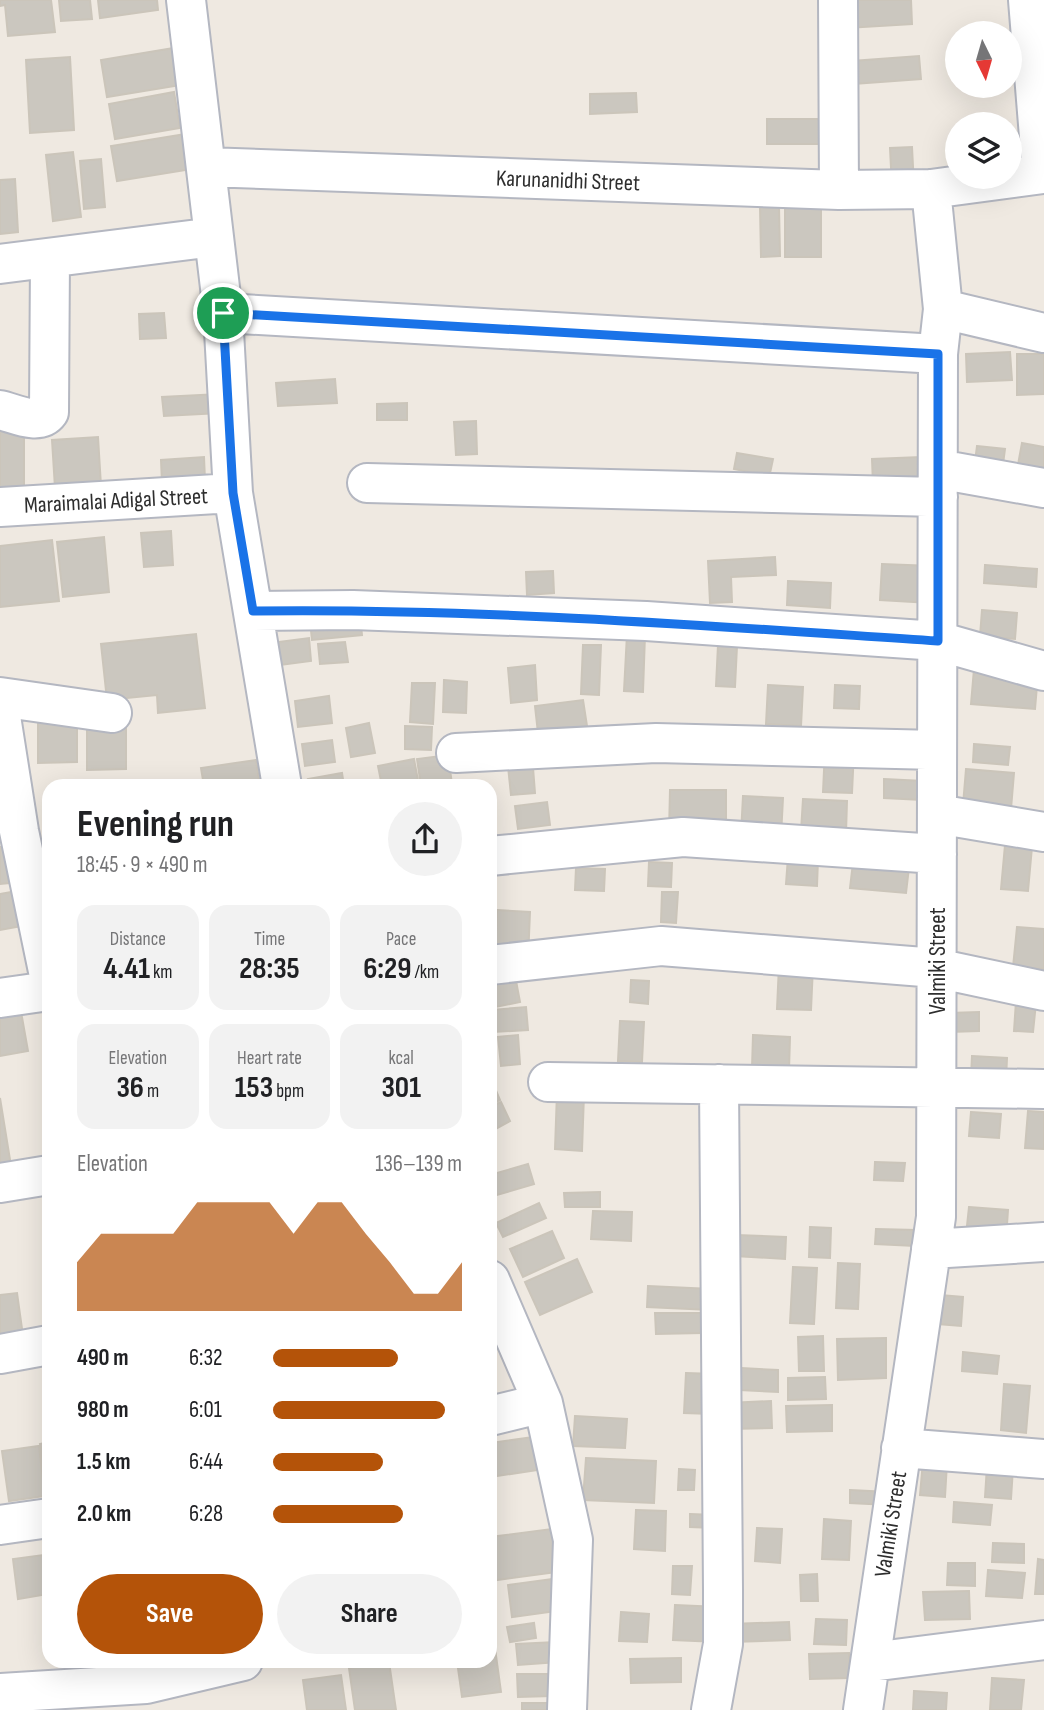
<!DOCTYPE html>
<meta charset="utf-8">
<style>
:root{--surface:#fff;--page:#f2f2f2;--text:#202124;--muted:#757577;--accent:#b45309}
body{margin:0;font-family:"Sofia Sans Condensed",sans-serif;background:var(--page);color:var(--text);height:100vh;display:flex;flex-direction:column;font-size:26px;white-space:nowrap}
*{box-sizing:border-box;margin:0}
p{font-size:23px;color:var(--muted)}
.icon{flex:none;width:38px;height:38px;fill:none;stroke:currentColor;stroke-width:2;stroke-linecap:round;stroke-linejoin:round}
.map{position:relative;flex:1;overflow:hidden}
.sheet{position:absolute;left:42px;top:779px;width:455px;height:889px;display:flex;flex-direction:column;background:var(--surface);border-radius:21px;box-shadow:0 7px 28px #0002}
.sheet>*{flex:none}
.needle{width:46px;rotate:175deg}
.buttons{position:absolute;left:945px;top:21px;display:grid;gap:14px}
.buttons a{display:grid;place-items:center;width:77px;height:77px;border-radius:50%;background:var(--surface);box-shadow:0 7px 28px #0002;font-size:35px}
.pin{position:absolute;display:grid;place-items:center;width:60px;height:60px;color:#fff;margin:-30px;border:4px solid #fff;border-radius:50%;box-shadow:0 2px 7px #0007}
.round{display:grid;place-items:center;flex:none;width:74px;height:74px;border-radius:37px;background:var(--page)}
.head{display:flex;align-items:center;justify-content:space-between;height:119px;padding:0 35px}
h1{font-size:38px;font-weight:700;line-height:52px}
.metrics{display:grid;grid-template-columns:repeat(3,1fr);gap:10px;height:119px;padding:7px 35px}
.metrics div{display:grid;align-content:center;border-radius:18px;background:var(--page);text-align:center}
.metrics b{font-size:30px;font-weight:700}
.metrics small{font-size:19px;font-weight:400}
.metrics p{font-size:19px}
.chart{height:196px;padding:14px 35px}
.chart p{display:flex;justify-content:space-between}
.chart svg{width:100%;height:126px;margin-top:7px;fill:var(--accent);opacity:.7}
.primary-button{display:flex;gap:14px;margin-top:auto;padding:14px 35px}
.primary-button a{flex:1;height:80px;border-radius:42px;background:var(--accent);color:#fff;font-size:28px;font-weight:700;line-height:80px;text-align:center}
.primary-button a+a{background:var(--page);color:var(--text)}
ul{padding:0 35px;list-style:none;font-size:23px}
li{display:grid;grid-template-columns:112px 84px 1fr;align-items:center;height:52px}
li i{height:18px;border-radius:9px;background:var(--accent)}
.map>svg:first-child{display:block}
.building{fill:#cbc7bf;stroke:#cbc5ba;stroke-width:2}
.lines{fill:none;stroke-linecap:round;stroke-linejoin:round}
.minor-casing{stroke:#b4b7c1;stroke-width:42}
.minor{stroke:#fff;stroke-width:38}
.route-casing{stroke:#fff;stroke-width:14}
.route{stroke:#1a73e8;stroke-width:9}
.labels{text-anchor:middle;stroke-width:5;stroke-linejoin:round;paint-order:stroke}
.street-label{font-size:23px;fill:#2e2e2e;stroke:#fff}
</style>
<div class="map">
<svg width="1044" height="1710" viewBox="0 0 1044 1710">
<rect width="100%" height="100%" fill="#efe9e1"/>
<path class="building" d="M0,0H51L55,32L8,36L5,5L0,6Z
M59,0H90L92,19L61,21Z
M98,0H157L158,10L100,18Z
M845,0H911L912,24L847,28Z
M180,47L187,84L107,97L101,60Z
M919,56L921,79L854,84L852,61Z
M70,57L74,130L30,133L26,60Z
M174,92L180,128L115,139L109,104Z
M636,93L637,112L590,114V94Z
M767,119H825V144H767Z
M186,134L192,169L117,181L111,146Z
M912,147L914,186L892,187L890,148Z
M73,152L81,217L53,221L46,155Z
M101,159L105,207L84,209L80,161Z
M15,179L18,232L0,234V180Z
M760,206H779L780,256L761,257Z
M785,207H821V257H785Z
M164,313L166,338L140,339L139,314Z
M1010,352L1012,380L967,382L966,354Z
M1017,354H1044V394L1017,395Z
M335,379L337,403L278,406L276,383Z
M219,394L220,413L164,416L162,397Z
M407,403V420H377V404Z
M476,421L477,454L456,455L454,422Z
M0,432H24V496H0Z
M98,437L101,486L55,488L52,440Z
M1022,443L1044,447V475L1017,470Z
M977,446L1005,449L1002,472L974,469Z
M737,453L773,459L769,478L748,475L749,472L734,469Z
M204,457L205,480L162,483L161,460Z
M921,457L923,483L873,485L872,459Z
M171,531L173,565L144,567L141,533Z
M104,537L109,592L63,597L57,542Z
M52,540L59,601L0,607V546Z
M775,557L776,575L731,577L732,602L710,603L708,561Z
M882,564L932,566L930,603L880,600Z
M985,565L1037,569L1036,587L984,583Z
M553,571L554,593L527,595L526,572Z
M788,581L831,583L830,608L787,605Z
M982,610L1017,613L1015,639L980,636Z
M360,616L362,635L312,640L310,621Z
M196,634L205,708L158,713L157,695L107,700L101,644Z
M627,634L645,635L643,692L624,691Z
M309,638L311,661L273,666L270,643Z
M345,642L348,662L320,664L318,644Z
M583,645H601L599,695L581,694Z
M718,645L737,646L735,687L716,686Z
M535,665L537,700L511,703L508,668Z
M974,669L1038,674L1035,709L971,704Z
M444,680L467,682L466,713L443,712Z
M412,683H435L433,724L410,722Z
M768,685L803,687L801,726L766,724Z
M835,685L860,686L859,709L834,708Z
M329,696L332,723L298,727L295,701Z
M583,700L587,726L538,733L535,706Z
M38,717H77V762L38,763Z
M87,719H126V769L87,770Z
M369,723L375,753L351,757L346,728Z
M405,726L432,727L431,750L405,749Z
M332,740L335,762L305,766L302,744Z
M974,744L1010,747L1008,765L973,762Z
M825,749L854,750L852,793L823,792Z
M448,755L452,784L421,786L417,759Z
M532,755L535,793L511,795L507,757Z
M414,759L419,786H382L378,766Z
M256,760L260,786H204L201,768Z
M966,769L1014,773L1011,809L963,805Z
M342,773L344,786H310L308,779Z
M884,779L923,781L922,800L884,798Z
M670,790H726V832H669Z
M743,796L783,798L781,836L741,834Z
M803,799L847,801L846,833L801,831Z
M547,802L550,825L518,829L515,806Z
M1005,845L1032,847L1028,891L1001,889Z
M0,847H3L9,883L0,884Z
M854,854L910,859L906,893L850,888Z
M788,857L818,859L817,886L786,884Z
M649,862L672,863L671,887L648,886Z
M576,868L605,869L604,891L575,890Z
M17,891L22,926L0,930V894Z
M662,892H678L676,923L661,922Z
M497,910L530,912L528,959L495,957Z
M1017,927L1044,929V969L1013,967Z
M779,965L813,966L811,1010L777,1009Z
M514,970L520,1002L490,1008V974Z
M631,980L649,981L648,1004L630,1002Z
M1016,1001L1036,1003L1033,1032L1014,1031Z
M20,1006L28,1051L0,1056V1009Z
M526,1007L528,1030L493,1032L492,1010Z
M979,1012V1031L949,1032V1013Z
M620,1021L644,1022L642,1062L618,1061Z
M518,1035L520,1064L501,1066L498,1037Z
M753,1035L790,1037L789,1070L752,1068Z
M972,1056L1007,1058L1006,1080L971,1077Z
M492,1081L500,1100L490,1105V1082Z
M557,1092L584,1094L582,1151L555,1149Z
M0,1098L11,1166L0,1168Z
M501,1102L510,1121L490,1132V1107Z
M1028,1111L1044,1112V1149L1025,1148Z
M971,1112L1001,1114L999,1138L969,1136Z
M875,1162L905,1163L903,1181L874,1180Z
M528,1164L534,1184L490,1197V1175Z
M600,1192V1207H565L564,1193Z
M539,1203L546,1218L503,1237L496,1223Z
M969,1207L1008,1210L1006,1239L966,1235Z
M593,1211L632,1212L631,1241L591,1239Z
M810,1227L831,1228L830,1258L809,1257Z
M876,1229L916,1230L915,1246L875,1244Z
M552,1231L564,1258L523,1277L510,1249Z
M736,1235L786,1237L785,1259L735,1256Z
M577,1259L592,1292L540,1315L525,1282Z
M838,1263L860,1264L858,1309L836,1308Z
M793,1267L817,1268L814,1324L790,1323Z
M648,1286L711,1289L710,1310L647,1307Z
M17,1293L23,1336L0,1339V1295Z
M940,1295L963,1297L961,1326L938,1324Z
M655,1313H701L702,1333L656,1334Z
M823,1336L824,1371H799L798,1337Z
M886,1338V1378L838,1380L837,1339Z
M963,1352L999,1356L997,1374L962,1371Z
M741,1368L778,1370V1392L740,1390Z
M686,1373L715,1374L712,1414L684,1413Z
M825,1377L826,1399L788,1400V1378Z
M1004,1384L1030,1386L1026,1433L1001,1430Z
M771,1401L772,1428L729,1429L728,1403Z
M832,1405V1431L787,1432L786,1406Z
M575,1416L627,1419L625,1448L573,1446Z
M534,1437L538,1470L490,1477V1443Z
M49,1442V1474L45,1475L40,1444Z
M39,1446L45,1496L9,1501L2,1451Z
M586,1458L656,1461L654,1503L583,1500Z
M923,1461L947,1463L945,1497L920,1495Z
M987,1466L1013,1468L1011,1499L985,1497Z
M679,1469L695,1470L694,1490H678Z
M850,1490L889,1492L888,1505L850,1503Z
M954,1502L992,1505L990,1525L953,1522Z
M636,1510L666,1511L665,1551L634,1549Z
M690,1514L714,1515V1528L690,1527Z
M824,1519L851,1521L849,1560L822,1559Z
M559,1528L565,1571L490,1581V1537Z
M757,1528L782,1529L780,1563L755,1561Z
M993,1543L1024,1544V1563L992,1562Z
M43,1555L48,1594L18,1599L13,1559Z
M1038,1559L1044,1560V1594H1035Z
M948,1563H975V1586L947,1585Z
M673,1566H692L690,1595L672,1594Z
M988,1570L1025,1573L1022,1598L986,1596Z
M817,1574L818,1601H801L800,1575Z
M559,1578L564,1610L512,1617L508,1585Z
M969,1591L970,1619L925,1620L923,1592Z
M675,1605L719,1607L717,1642L673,1640Z
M621,1612L649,1614L647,1642L619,1641Z
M816,1619L847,1620L846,1645L814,1644Z
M789,1622L790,1640L731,1642V1624Z
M534,1623L536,1638L510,1642L507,1627Z
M494,1641L501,1692L462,1697L457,1661H490V1642Z
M556,1642L558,1662L518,1665L516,1644Z
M849,1653L850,1678L810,1679L809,1654Z
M681,1658V1682L631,1683L630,1659Z
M389,1662L396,1710H355L349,1668Z
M517,1674H552V1696L518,1697Z
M341,1675L346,1710H307L303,1680Z
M992,1678L1024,1680L1021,1710H990Z
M914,1691L947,1693L946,1710H913Z
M522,1703H551L552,1710H522Z"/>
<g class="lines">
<g class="minor-casing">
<path id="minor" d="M186,0L223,313L233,493L282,786
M838,0L839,190
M206,167L839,190L931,189L1042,174L1028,0
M931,189L943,309
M0,264L214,237
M223,313L938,354
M0,410C14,413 39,426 49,412L50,258
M938,469L1044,488
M367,483L938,497
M0,507L233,493
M253,611L353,610L646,621L938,641L1044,671
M0,697L112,713
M0,710L19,831L49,976
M456,753L656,743L937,750
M937,814L1044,832
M490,856L683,837L937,854
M490,965L661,946L936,968L1044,991
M0,998L49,991
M548,1082L1044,1089
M0,1183L49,1175
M931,1249L1044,1242
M490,1280L543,1403L573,1540L567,1710
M0,1354L49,1345
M490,1416L543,1403
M901,1448L1044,1459
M0,1525L49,1518
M871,1662L1044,1640
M0,1693L146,1684L243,1661
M711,1710L723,1644V1591L719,1084
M863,1710L936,1217L938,354L943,309L1044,333"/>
</g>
<use href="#minor" class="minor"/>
</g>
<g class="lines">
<g class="route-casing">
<path id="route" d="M223,313L938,354V641C710,626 481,608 253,611L233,493Z"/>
</g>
<use href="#route" class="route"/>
</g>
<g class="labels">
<g class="street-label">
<text transform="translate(568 180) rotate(2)" y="8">Karunanidhi Street</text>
<text transform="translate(116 500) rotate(-3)" y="8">Maraimalai Adigal Street</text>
<text transform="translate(937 961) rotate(-90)" y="8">Valmiki Street</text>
<text transform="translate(890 1524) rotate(-81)" y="8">Valmiki Street</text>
</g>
</g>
</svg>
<div class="buttons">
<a><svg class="needle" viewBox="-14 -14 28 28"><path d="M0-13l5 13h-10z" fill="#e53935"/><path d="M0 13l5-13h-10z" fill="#757577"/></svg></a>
<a><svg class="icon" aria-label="layers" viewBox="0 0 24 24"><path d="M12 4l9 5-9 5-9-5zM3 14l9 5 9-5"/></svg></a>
</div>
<div class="pin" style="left:223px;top:313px;background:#1e9e55"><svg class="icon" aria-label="arrive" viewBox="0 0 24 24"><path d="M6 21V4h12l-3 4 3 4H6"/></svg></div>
<section class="sheet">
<div class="head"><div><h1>Evening run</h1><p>18:45 · 9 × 490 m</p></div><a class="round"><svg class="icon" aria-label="share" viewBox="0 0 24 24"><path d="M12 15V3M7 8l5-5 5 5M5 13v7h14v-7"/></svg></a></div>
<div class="metrics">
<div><p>Distance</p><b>4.41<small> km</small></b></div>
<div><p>Time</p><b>28:35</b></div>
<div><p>Pace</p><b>6:29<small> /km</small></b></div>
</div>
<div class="metrics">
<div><p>Elevation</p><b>36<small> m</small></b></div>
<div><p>Heart rate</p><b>153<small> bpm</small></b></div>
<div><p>kcal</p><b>301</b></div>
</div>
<div class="chart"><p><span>Elevation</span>136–139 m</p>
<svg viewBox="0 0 160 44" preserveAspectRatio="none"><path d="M0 44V27L10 17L20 17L30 17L40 17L50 6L60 6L70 6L80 6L90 17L100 6L110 6L120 17L130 27L140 38L150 38L160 27V44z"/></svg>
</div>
<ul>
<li><b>490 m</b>6:32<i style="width:66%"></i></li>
<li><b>980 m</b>6:01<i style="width:91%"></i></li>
<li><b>1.5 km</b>6:44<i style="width:58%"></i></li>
<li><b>2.0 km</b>6:28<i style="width:69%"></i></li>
</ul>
<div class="primary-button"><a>Save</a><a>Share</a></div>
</section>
</div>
